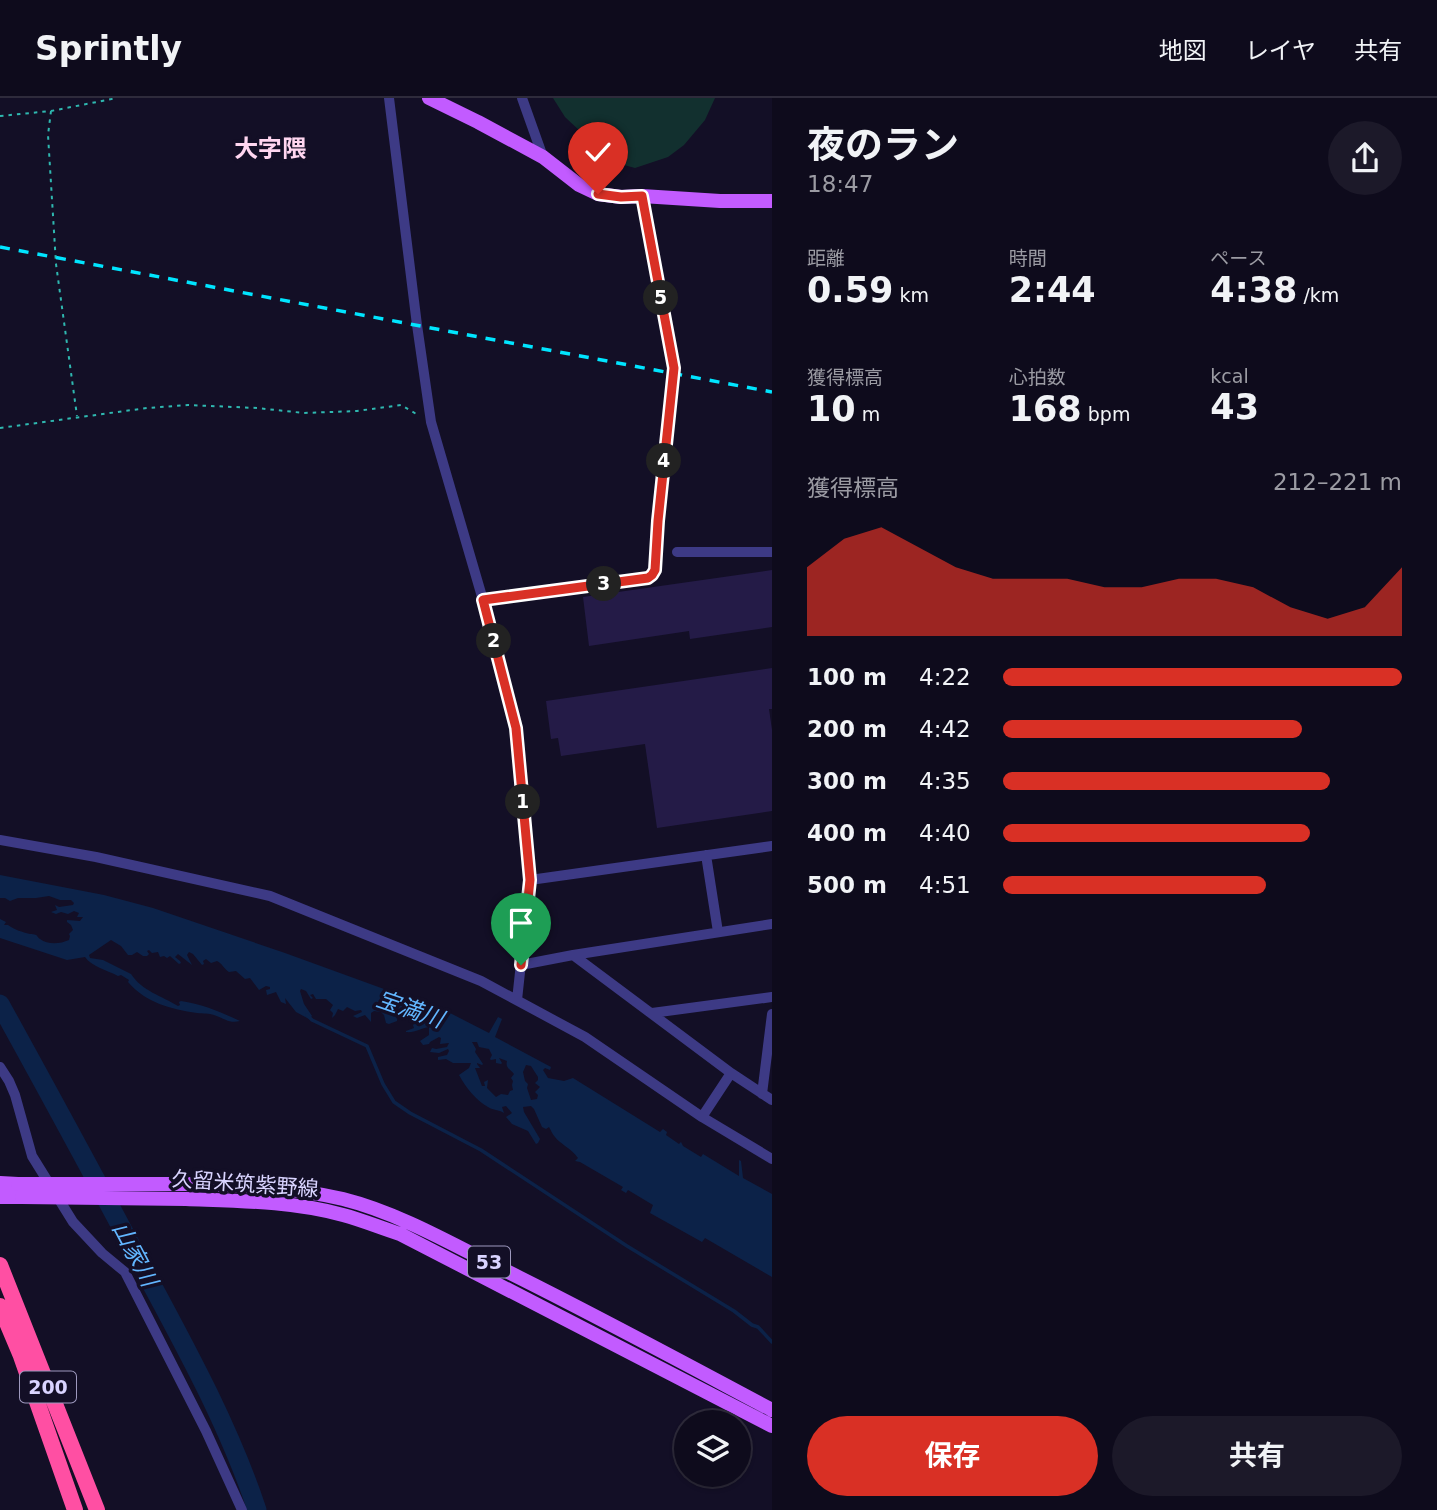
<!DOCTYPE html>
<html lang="ja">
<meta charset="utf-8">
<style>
:root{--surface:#0e0b1c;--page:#1c1929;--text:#f1f3f6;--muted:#9b9ba3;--line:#2e2b3b;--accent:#d93025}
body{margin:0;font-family:"DejaVu Sans","Noto Sans JP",sans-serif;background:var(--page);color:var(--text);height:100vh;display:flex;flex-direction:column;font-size:26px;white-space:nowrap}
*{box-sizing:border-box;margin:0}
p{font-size:23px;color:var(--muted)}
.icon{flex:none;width:38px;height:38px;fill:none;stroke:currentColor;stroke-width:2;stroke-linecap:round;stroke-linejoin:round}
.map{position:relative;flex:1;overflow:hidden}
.panel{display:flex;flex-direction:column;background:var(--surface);width:665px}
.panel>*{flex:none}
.tools{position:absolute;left:674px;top:1312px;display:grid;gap:14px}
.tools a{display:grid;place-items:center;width:77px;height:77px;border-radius:50%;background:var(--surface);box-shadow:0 2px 5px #0004,0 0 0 2px var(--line);font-size:35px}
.pin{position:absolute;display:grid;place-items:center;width:60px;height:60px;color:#fff;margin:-72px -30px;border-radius:50% 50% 50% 0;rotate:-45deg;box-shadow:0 0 7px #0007}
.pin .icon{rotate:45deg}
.km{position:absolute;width:35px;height:35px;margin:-18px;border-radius:50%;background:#222;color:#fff;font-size:19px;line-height:35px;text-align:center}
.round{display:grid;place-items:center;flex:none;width:74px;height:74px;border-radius:37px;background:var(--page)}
.summary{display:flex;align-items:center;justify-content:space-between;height:119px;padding:0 35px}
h1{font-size:38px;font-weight:700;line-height:52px}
.stats{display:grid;grid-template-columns:repeat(3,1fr);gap:10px;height:119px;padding:7px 35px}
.stats div{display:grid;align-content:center}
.stats b{font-size:35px;font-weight:700}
.stats small{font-size:19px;font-weight:400}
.stats p{font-size:19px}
.chart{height:196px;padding:14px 35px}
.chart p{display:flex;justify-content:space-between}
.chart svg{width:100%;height:126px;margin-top:7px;fill:var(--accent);opacity:.7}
.button{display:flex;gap:14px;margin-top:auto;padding:14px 35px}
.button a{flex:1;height:80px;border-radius:42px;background:var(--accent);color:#fff;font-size:28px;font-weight:700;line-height:80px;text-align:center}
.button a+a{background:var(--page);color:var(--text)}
ul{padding:0 35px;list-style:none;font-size:23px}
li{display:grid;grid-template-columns:112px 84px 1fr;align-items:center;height:52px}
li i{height:18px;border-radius:9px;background:var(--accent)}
header{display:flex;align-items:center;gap:42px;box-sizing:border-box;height:98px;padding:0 35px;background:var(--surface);border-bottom:2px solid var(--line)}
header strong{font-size:33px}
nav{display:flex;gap:38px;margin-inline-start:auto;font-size:24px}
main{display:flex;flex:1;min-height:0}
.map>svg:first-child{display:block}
.green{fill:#12302f}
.water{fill:#0c2248;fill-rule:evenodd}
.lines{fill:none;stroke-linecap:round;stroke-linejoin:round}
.stream{stroke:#0c2248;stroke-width:3.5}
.river{stroke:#0c2248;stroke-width:19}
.building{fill:#241b47}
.path{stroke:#2fb8b0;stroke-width:2;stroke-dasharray:3.5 5;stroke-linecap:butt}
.minor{stroke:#3d3a85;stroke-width:10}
.major{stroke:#c25bff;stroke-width:14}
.highway{stroke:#ff4fa3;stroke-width:16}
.rail{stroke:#00e5ff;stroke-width:3.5;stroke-dasharray:10 9;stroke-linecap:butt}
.major-bridge{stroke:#c25bff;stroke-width:14}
.route-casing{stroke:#fff;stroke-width:14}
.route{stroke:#d93025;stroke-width:9}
.labels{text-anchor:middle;stroke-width:7;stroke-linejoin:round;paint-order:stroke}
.shield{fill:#130f26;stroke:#9e99be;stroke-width:2}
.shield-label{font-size:19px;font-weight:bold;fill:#d9d4ff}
.street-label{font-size:21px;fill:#d9d4ff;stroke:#130f26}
.water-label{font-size:23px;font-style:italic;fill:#62b6ff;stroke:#130f26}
.quarter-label{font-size:24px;font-weight:bold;fill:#ffd6f0;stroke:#130f26}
</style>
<header>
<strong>Sprintly</strong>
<nav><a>地図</a><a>レイヤ</a><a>共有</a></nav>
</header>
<main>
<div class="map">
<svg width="772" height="1412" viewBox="0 0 772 1412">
<rect width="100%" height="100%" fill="#130f26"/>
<path class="green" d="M553,0H715L705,22L684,47L668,59L635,70L613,64L565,19Z"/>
<path class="water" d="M0,777L104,797L153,810L285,855L450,915L489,935L498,919L502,921L495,939L551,969L550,972L545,970L543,972L548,980L564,983L573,980L660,1034L663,1031L667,1034L666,1037L679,1046L681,1044L683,1048L701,1059L703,1056L739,1078V1062L741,1063L743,1080L772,1096V1179L705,1140L702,1144L650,1115L653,1107L628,1092L626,1095L621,1092L623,1089L580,1064L575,1063L578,1060C571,1050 560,1046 555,1039C552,1036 551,1032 549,1029L546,1031L542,1029L534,1011L531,1008L523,1009L524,1014L540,1041L538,1045L536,1046L528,1033L512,1026L506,1019L512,1015L506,1008L502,1009L504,1015C498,1011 494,1013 488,1009C476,1002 466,990 459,977L469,970L471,965H453L446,961L438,962V959L447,957L449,953L448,951L439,955L430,954L432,950L436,951L447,949L449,945L440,946L441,940L439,939L430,944L429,946L423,947L420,943L429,937V929C421,930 415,935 406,934V933L414,930L413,927L416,924L412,923V919L407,922L401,917H398L397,923L389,926L386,925L384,917L381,914L374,913L371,915V924L365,917L357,920L353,918L362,914L361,912L355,913L347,909L343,913L338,911L335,917L332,920L333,915L330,912L333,907L326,901H316L313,896L310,897L313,900L311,901L306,893L301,891L300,893L304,906L312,918L309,921L296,914L285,900L286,906L281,904L276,894L267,897L266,892L270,891V889L266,888L259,892L250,880L245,881L236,873L229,874C224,871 222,865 217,863L211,865L206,861L203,863L204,866L202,867L193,856L189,854L187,857L192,867L178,856L175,859L180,863L181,865L179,866L170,858L167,860L164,858L160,859L158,854L152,855L149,852L147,853L149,856L147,858H143L137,854L132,857H128L121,848L111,842L89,857L90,860L103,862L131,876C142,893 162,898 178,908L180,907L179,904L181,903C202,906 221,914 240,923C229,926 224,920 214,917C209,915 203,916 197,915C171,911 146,905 128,884L129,882L121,877L118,878C107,872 92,869 85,859L67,862L0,840V821L6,824L4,827H8C15,832 22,834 30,836C32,836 34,836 36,837C37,837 38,840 40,841C48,847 60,846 69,842L70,838L69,836L73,832L71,827L67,824V822L80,823L83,819H77L79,815L74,813L68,816L61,814L56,816L51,814L57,812L55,807L59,809L73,807L74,805L71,802H60L49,798L36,800H18L10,803L5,800H0ZM472,944H477L479,949L489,951L492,957L490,961L491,962L496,961V965L501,966L502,965L499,960L507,963C505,970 511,972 514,976L511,980L513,983L512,987L513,992L510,993L508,997L501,996L496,999L487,990L488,982L484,984L485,988H482L475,970H480L477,966V965L482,967L483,966L475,954L476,951ZM526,967L531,968L538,979V982L535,985L540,989L535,994L538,997L537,1001L531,1002L527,990L528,986L525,983L523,974Z"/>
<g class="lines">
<path class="stream" d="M307,917L312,922L367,948L383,986L394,1004L410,1015L481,1052L627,1148L734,1213L752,1227L758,1229L772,1244"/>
<path class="river" d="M0,906C49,995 97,1083 144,1172C186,1250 229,1328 257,1412"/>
</g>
<path class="building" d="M772,472V529L690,541L689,533L589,548L583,499Z
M772,570V611H769L772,632V713L657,730L645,646L561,658L558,640L551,641L546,603Z"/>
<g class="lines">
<path class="path" d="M51,13L48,37L56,166L77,318
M0,18L51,13L117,0
M0,330L147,310L188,307L257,310L304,315L357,313L401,307L418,317"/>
<path class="minor" d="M389,0L417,227L431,324L483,502L505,583L515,630L530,782L517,902
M522,0L543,59
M677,454H772
M483,502L647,480L652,477L655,472L658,423L674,270L642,98
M0,742L96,759L270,798L481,883L585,939L702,1019L772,1061
M706,757L718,834
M530,782L772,748
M573,857L731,975L772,1002
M521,867L573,857L772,826
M652,915L772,899
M0,969L9,983L15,997L32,1058L73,1124L102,1155L125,1174L206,1333L242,1412
M762,996L772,916
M702,1019L731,975"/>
<path class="major" d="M429,0L478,24L543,59L579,87L598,96L621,99L642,98L720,103H772
M0,1085L18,1086
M185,1086C238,1087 292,1089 343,1101C395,1114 447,1143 494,1167C588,1213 680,1263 772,1312
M0,1099H22
M186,1101C238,1103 292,1103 343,1117C362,1122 381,1130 400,1136L772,1328"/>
<path class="highway" d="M0,1167L97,1412
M0,1208L21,1258L75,1412"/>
<path class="rail" d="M0,149L772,294"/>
<path class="major-bridge" d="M18,1086H185
M22,1099L186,1101"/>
</g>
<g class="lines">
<g class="route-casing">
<path id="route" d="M521,867L530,782L516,630L483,502L648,480L652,477L655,472L658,423L674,270L642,98L621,99L598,96"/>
</g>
<use href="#route" class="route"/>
</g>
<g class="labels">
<g class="shield">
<rect x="468" y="1148.5" width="42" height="31" rx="5"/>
<rect x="20" y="1273.5" width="56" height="31" rx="5"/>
</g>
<g class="shield-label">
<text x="489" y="1171">53</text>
<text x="48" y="1296">200</text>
</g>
<g class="street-label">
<text transform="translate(245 1086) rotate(4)" y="7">久留米筑紫野線</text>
</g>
<g class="water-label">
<text transform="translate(410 911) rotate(19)" y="8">宝満川</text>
<text transform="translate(135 1156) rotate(62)" y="8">山家川</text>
</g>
<g class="quarter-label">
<text x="270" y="59">大字隈</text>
</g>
</g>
</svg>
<div class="tools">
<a><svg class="icon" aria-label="layers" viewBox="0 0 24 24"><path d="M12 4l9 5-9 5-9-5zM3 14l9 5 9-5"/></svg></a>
</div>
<div class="pin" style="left:521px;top:867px;background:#1e9e55"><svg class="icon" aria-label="arrive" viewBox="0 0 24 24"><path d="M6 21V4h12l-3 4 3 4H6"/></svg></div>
<div class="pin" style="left:598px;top:96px;background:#d93025"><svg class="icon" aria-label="check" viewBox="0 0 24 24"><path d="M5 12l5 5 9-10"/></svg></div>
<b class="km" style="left:523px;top:704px">1</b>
<b class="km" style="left:494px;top:543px">2</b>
<b class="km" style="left:604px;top:486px">3</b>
<b class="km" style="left:664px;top:363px">4</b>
<b class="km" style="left:661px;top:200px">5</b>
</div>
<section class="panel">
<div class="summary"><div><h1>夜のラン</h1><p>18:47</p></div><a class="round"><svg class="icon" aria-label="share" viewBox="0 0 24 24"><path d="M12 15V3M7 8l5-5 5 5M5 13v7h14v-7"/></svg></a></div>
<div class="stats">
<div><p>距離</p><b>0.59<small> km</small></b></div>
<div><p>時間</p><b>2:44</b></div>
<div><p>ペース</p><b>4:38<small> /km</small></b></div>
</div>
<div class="stats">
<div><p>獲得標高</p><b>10<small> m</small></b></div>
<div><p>心拍数</p><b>168<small> bpm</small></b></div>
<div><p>kcal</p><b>43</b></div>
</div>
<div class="chart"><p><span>獲得標高</span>212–221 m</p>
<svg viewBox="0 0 160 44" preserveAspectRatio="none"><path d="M0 44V20L10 10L20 6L30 13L40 20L50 24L60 24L70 24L80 27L90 27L100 24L110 24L120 27L130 34L140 38L150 34L160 20V44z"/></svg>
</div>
<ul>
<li><b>100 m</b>4:22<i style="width:100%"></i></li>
<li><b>200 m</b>4:42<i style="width:75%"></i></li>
<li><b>300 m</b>4:35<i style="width:82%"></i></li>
<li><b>400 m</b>4:40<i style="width:77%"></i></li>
<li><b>500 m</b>4:51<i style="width:66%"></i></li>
</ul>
<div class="button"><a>保存</a><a>共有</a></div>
</section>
</main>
